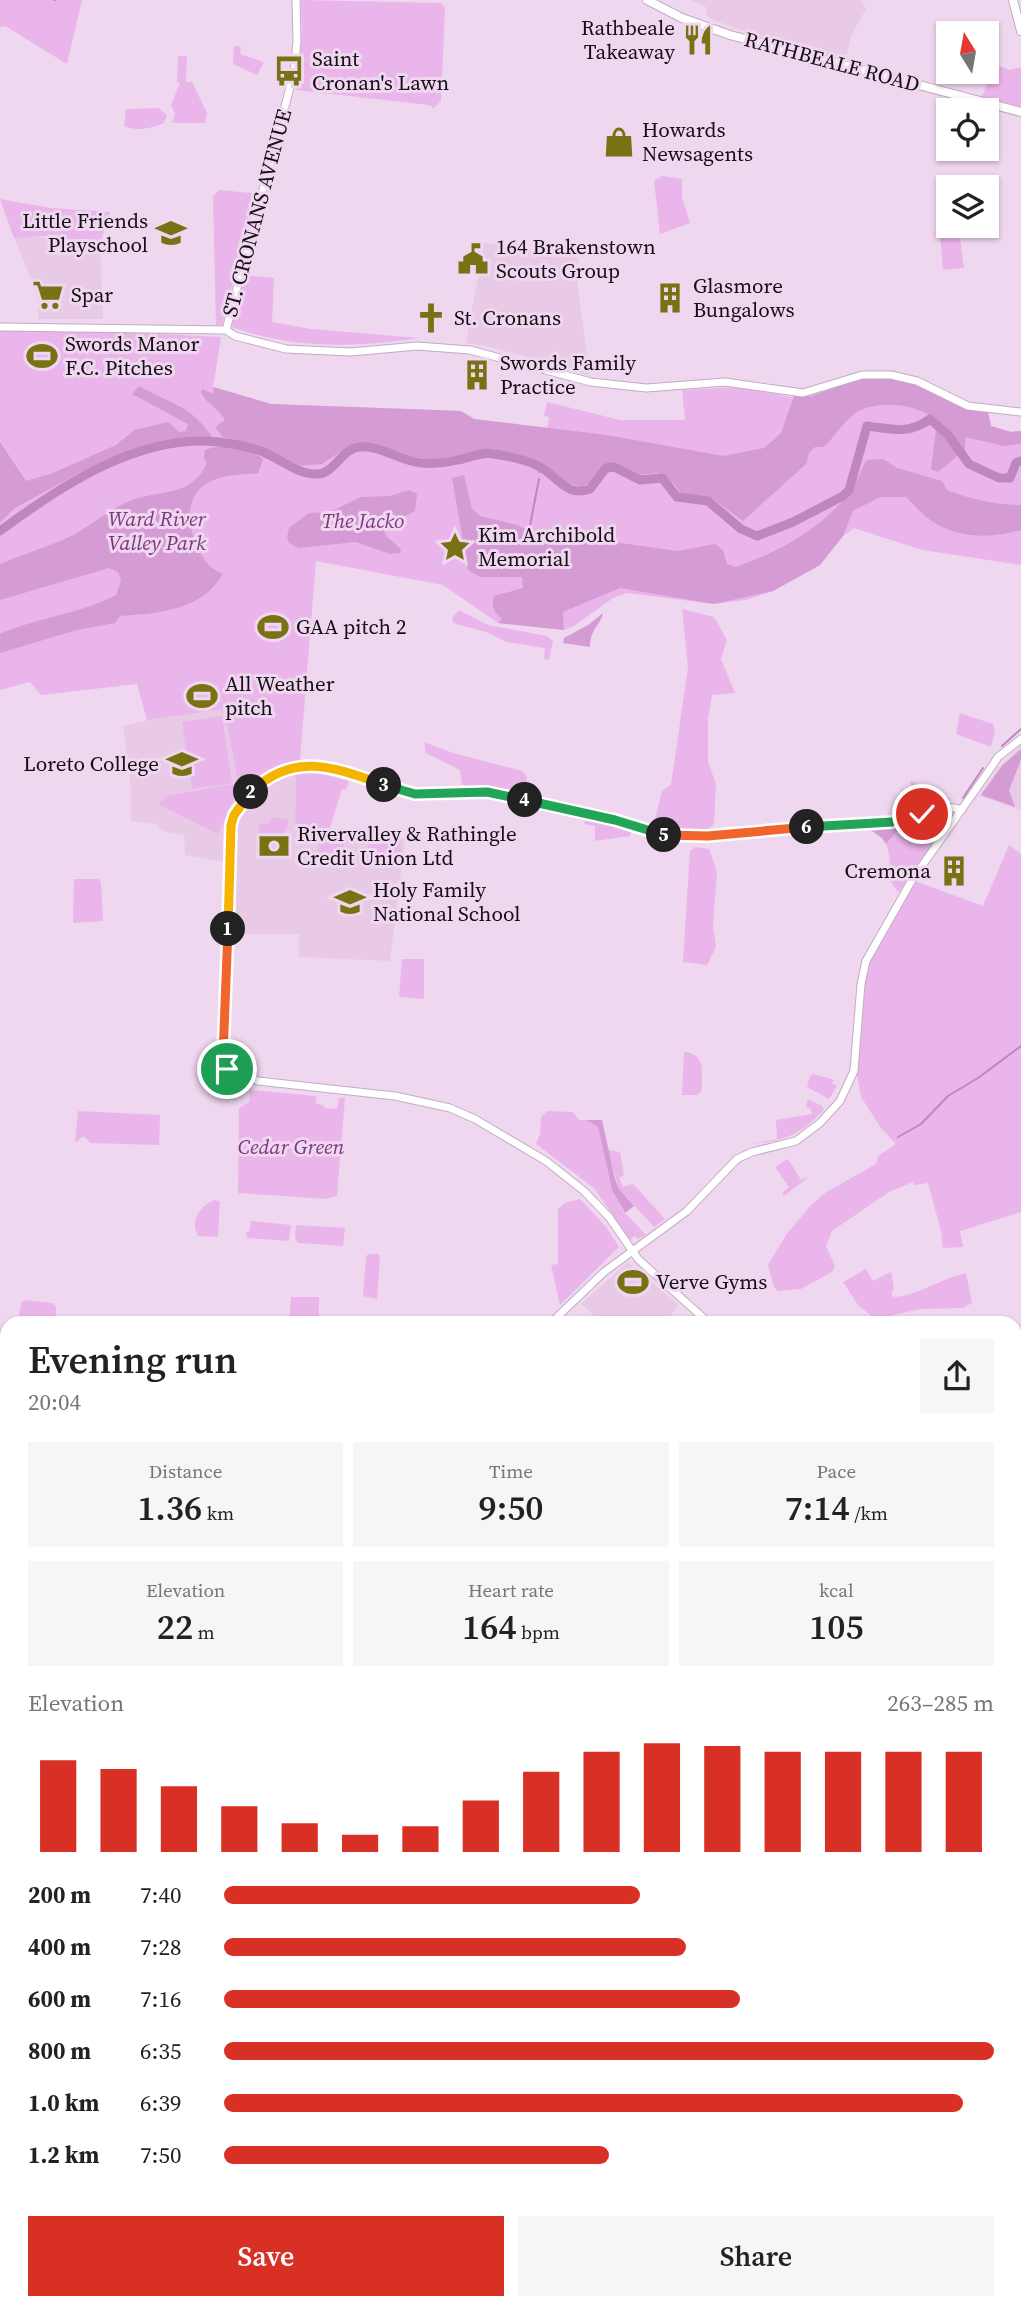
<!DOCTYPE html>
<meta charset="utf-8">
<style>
:root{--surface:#fff;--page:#f6f6f6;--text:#222;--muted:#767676;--accent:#d93025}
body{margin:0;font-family:"Source Serif 4",serif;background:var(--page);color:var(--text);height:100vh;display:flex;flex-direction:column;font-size:26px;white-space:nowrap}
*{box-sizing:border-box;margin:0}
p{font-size:23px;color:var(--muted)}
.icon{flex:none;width:38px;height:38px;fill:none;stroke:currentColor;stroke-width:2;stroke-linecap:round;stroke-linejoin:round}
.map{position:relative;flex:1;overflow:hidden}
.side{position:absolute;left:0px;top:1316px;width:1022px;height:994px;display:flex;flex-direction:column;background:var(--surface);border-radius:21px 21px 0 0;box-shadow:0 2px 5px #0004}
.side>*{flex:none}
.needle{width:46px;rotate:349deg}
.tools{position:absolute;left:936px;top:21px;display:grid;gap:14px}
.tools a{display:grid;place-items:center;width:63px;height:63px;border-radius:0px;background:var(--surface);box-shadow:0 2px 5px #0004;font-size:35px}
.pin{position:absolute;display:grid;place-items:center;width:60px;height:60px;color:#fff;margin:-30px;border:4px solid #fff;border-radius:50%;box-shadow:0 2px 7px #0007}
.km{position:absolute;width:35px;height:35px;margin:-18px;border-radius:50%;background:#222;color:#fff;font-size:19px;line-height:35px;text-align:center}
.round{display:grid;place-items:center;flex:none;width:74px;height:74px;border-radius:0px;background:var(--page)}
.summary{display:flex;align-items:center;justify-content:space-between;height:119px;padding:0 28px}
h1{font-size:38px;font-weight:600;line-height:52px}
.stats{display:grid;grid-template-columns:repeat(3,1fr);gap:10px;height:119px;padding:7px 28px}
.stats div{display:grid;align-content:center;border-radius:0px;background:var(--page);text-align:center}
.stats b{font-size:35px;font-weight:600}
.stats small{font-size:19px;font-weight:400}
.stats p{font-size:19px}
.chart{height:196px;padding:14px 28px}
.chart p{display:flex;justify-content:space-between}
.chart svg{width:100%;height:126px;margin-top:7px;stroke:var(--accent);stroke-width:6}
.primary-button{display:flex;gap:14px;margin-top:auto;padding:14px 28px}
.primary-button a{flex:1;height:80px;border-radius:0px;background:var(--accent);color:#fff;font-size:28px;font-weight:600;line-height:80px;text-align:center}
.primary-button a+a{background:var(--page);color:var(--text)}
ul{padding:0 28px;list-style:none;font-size:23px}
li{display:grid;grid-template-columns:112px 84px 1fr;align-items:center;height:52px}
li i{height:18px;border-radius:9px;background:var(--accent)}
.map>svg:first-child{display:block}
.built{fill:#e8cae7}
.green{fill:#eab5ea}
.forest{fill:#d59bd5}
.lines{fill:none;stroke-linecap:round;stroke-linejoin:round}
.stream{stroke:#bf86bf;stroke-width:2}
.river{stroke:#bf86bf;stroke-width:9}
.taxiway{stroke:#9a889a;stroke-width:12}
.runway{stroke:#9a889a;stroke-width:32}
.tertiary-casing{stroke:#c3acc3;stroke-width:9}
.secondary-casing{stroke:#c3acc3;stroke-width:10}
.tertiary{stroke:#fff;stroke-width:7}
.secondary{stroke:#fff;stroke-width:8}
.split-1-casing{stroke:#fff;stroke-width:14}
.split-2-casing{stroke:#fff;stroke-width:14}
.split-3-casing{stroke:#fff;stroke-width:14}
.split-4-casing{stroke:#fff;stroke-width:14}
.split-5-casing{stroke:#fff;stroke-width:14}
.split-6-casing{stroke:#fff;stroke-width:14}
.split-7-casing{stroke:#fff;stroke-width:14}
.split-1{stroke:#f0652b;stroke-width:9}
.split-2{stroke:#f5b400;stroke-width:9}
.split-3{stroke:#f5b400;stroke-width:9}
.split-4{stroke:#22a559;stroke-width:9}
.split-5{stroke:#22a559;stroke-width:9}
.split-6{stroke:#f0652b;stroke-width:9}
.split-7{stroke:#22a559;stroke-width:9}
.labels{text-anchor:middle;stroke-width:6;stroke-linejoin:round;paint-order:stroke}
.poi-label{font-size:21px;fill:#150e15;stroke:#efd7ef;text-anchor:start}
.street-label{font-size:21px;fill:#150e15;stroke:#efd7ef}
.park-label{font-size:21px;font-style:italic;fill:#7d377e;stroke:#efd7ef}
</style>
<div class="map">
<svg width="1021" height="2310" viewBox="0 0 1021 2310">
<rect width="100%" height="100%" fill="#efd7ef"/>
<path class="built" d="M690,0H862L866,9L852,34L845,62L774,42L711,19L706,14V7Z
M28,236L100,244L103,319H38V301L33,283L14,238Z
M484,243L578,258V289L590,376L495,348L466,343Z
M224,709L241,797L227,833L225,862L185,855L184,835L162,831L156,824L131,821V789L123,726L165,716Z
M1021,746V810L979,796L1000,766Z
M296,772L295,828L405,839L390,961L299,957V934H236L237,827L240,818L249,802L263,788Z
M628,1262L677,1304V1308L663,1323H602L581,1304Z
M1021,2121V2310H0V2165L7,2164V2303H1015V2122Z"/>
<path class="green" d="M0,0H82L67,64L5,26L0,27Z
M301,0L441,3L445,9L441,101L434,108L429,105L296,90L302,31Z
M234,46L241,47L240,54L264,62L257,75L233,64Z
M178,56H187L186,82H192L207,113L205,123H172L175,114L171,105L180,83L177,82Z
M995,64L1010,70L1021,67V107L982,97Z
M158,108L167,115L164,123C152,128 136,132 124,126L126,109Z
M662,176L682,179V197L690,223L660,234L654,181Z
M219,190L251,193L254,199L222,325H216L213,196Z
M0,199L51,208L110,212L100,244L47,236L14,238Z
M955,231H959L964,268L943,270L940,235L955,234Z
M242,275L274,278L272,322L311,329L418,338C357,348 287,349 230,326Z
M84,330L221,337L213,387L271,404L461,411L474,419L547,429L549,417L544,416L547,402L620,420H685L682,390L741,387L791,397L811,396L859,379L912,383L959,406L988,412L991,426L1011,432L1021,431V565L922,550L854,528L843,536L820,565L773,591L746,600L714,604L627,593L613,598L574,626L564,630L498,623L443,585L316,561L300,760L259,781L241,797L224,709L147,720L137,684L41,695L30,682L0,690V331Z
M682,609L714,617L727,640L721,659L735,693L712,695L708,718V762L716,784L714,824C701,839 670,830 653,827L662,791L671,785L688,667Z
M459,610L488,625L547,636L553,641L549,660L544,659L545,648L506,642L489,633L453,623L452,618Z
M960,713L993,724L995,731L991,747L956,734Z
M222,716L232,783L192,789L182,722Z
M424,742L453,753L522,771L527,777L525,792L520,795L468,789L462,784L460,770L426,753Z
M296,772L318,773L349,781L346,789H342L329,831L295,828Z
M911,781L951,799L934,801L910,813Z
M233,784L235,796L218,834L158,804L167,796Z
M947,810L952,815L899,892C882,878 895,863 886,844L900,826L872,831L852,826L901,825L935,812Z
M274,817L289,820C284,842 276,838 257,838L260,823L267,824Z
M586,818L631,830L630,836L595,841V826L584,824Z
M319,836L344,839L342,865L317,862Z
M369,839L401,843L399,863L367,859Z
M1009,845L1021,854V1212L960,1231L963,1247L943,1248L941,1231L928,1183L914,1185L913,1182L889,1192L832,1231L826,1246L835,1266L832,1272L801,1289L778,1291L774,1287L768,1265L786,1235L810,1206L825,1193L876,1164L878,1156L896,1144L881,1128L861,1097L855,1063L863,970L912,880L983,906Z
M696,847L709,849L717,872L713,926L716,947L707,965L683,962L690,851Z
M74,879H98L101,882L103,921L73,923Z
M402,959H424V999L399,997Z
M684,1052C707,1055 701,1071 702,1090L697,1095H682Z
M814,1074L834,1080L832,1083L837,1086L829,1099L807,1087L810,1076Z
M250,1090L316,1096V1103L324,1106V1108L337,1109L339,1098H345L337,1196L325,1199L238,1193L239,1108L249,1102Z
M808,1099L822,1106L824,1110C799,1136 784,1141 749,1144L777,1139L776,1120L812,1114L811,1109L806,1107Z
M78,1111L160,1115L159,1145L91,1143L83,1136L75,1143Z
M547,1111L573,1112L579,1120H586L598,1127L612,1190L623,1211L646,1235L638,1239L635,1236L630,1240L594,1188L536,1144L540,1134L541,1117Z
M608,1150L620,1152L624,1175L619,1178L623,1187L633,1184L665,1219L654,1227L619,1189Z
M788,1159L801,1180L810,1176L784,1196L782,1193L789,1187L775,1167Z
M580,1199L607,1228L619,1247L560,1305L551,1265L558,1264V1209L565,1203Z
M214,1200L220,1201L218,1237L198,1236C190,1221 199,1207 214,1200Z
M251,1221L291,1225L289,1241L247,1238L246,1232H249Z
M296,1225L345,1228L343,1246L298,1243L295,1238Z
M369,1254H379L380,1259L377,1299L363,1296L366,1256Z
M866,1269L873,1281L891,1272L894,1289L891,1294L894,1297C920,1295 940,1279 966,1273L972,1303L963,1308L921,1309L875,1319L858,1305L843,1282Z
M291,1297H319V1323H289Z
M25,1300L53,1303L56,1307V1323H18L21,1303Z
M1021,2021V2108L1015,2109V2023Z
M0,2092L7,2097V2169L0,2170Z
M1015,2131H1021V2190L1020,2187L1017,2188L1021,2234L1015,2233V2173L1019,2172L1018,2168H1015Z
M7,2177V2286L0,2287V2180Z
M278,2303H431L434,2310H210Z
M463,2303H775L774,2310H462Z"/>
<path class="forest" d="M863,378C879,378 896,377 912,383C938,392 959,410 988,412L991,426L1011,432L1021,431V444L1004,446L965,437V450L938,472L931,469L937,421C918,403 874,399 854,414C843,423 834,437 824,447H815L809,453L806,464L743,521L713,499L682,496L675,485L658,473L636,475L611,464L605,466L591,483L581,487L559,480L542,464L493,451L433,460L401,455L361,443L346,448L322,464L297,466L278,458L266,449L223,437L215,427L225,420C220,409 206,404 201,392L202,389L214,394L213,387L271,404L461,411L474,419L607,435L723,456L764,448L781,433L794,396H811Z
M139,386C172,405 190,404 213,438L162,443L81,472L15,508L0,522V442L26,481L53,473L116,445L134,430L168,422L179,432L186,431L188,424L132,394Z
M214,447C230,447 250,448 263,459L258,473C238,476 220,473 202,487C180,503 192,548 209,565C212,569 218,571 223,574C202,611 158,613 120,616L115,623L77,630L0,653V634C38,617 80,614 116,595L121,581L118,572L109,568L0,600V564C21,555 44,548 65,539C88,529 107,510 130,501C159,489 192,498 207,463L204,458L205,450Z
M883,459L897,468L942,481L947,490C970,499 996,505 1021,505V530C994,538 960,539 935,523C924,517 915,506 906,497H880L853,511L843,536L820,565L773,591L714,604L620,588L563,612L564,630L498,623L502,619C494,612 491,606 494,596L523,588L522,577H480L468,570L452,478L464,475L472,509L480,516L517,525L536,534L553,537L582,533L613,542L678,551L715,544L723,550L727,564L736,567C781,551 823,528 852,489C859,480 860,469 867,460Z
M409,490L417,494L415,511L403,517L391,518L383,528L386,536L401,549L400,553L390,554L356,542L299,548L289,543L287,537L289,528L309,513L330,512L361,497L390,496Z
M603,613C600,627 591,626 590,647L563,643L564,638L588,625Z
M1021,749V760L1009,790L1015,807L981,795L1002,766Z
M948,820L933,841L932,835L927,831L896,832L886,844L882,838L872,831Z
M586,1120H602L615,1179L619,1189L634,1206L625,1213L612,1190L598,1127Z"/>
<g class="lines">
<path class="stream" d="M54,0H55
M539,472L541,467
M527,541L539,479
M1002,746L1021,729
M963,798L983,768
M898,1137L921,1124L948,1096L978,1078L1021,1046"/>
<path class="river" d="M0,531C63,484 149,427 232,444C242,446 254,448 263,452C281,459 296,474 316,474C334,475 341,449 359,447C381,445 400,461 421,463C433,464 446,463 458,460C469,458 482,451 494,454C507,456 528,460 540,467C557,476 567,498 590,489L606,468L614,467L640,480L662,478L677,497L708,501L741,529L757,536L793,522L843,496L849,490L867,426C892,429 908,435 930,419L948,435L969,464L999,478H1010L1016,463L1021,461"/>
<path class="taxiway" d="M448,2303L449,2310
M786,2303L787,2310
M4,2310H42"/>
<path class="runway" d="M0,2309L66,2303"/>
<g class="tertiary-casing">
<path id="tertiary" d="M0,327L226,330
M226,330L235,336L286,349L351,352L417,346L470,350L591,382L646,388L725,382L803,393L862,375H891L917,381L968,406L1021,412
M226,330L294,72L297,42L296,0
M223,1056L227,1006L231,825C239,798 265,772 293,766C330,758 375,786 411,794C438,800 468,789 495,793C547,800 599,818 649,831C704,846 767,831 823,824C846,822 869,824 891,822C917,820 936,800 962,810
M223,1056L214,1058L212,1068L222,1073L228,1067
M228,1067L258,1081L395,1096L450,1108L475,1119L546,1161L584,1191L609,1217L638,1259L709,1323
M551,1323L604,1272L687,1211L737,1159L752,1152L796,1141L820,1123L840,1101L854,1071L861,984L866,961L912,880L988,772L998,757L1021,739
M1015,1383L1021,1381
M0,2089L7,2094
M1015,2115L1021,2114"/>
</g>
<g class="secondary-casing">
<path id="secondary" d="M647,0L682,18L730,35L1021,112
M1013,0L1021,31"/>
</g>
<use href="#tertiary" class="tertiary"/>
<use href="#secondary" class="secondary"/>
</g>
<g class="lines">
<g class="split-1-casing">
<path id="split-1" d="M227,1069L228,1061L223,1056L228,929"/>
</g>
<g class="split-2-casing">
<path id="split-2" d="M228,929L231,825L234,815L251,792"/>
</g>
<g class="split-3-casing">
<path id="split-3" d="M251,792C294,751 334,767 384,785"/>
</g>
<g class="split-4-casing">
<path id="split-4" d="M384,785L415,794L487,792L525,800"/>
</g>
<g class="split-5-casing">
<path id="split-5" d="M525,800L615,820L664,835"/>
</g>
<g class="split-6-casing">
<path id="split-6" d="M664,835L708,836L807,827"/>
</g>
<g class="split-7-casing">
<path id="split-7" d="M807,827L892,822L922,814"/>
</g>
<use href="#split-1" class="split-1"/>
<use href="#split-2" class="split-2"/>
<use href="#split-3" class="split-3"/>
<use href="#split-4" class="split-4"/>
<use href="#split-5" class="split-5"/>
<use href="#split-6" class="split-6"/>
<use href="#split-7" class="split-7"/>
</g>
<defs>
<g id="restaurant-bare" transform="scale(2.415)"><path d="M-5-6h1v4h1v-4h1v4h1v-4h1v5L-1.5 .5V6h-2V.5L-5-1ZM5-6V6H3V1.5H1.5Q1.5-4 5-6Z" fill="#797113" stroke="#efd7ef" stroke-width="2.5" paint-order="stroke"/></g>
<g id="bus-bare" transform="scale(2.415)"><path d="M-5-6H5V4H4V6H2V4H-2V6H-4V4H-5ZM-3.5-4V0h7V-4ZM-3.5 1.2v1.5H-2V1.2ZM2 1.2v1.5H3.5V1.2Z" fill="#797113" stroke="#efd7ef" stroke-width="2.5" paint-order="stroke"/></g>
<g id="shop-bare" transform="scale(2.415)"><path d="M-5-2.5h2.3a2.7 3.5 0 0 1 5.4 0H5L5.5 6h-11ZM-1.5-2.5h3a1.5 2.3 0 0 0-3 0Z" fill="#797113" stroke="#efd7ef" stroke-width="2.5" paint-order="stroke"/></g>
<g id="school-bare" transform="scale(2.415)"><path d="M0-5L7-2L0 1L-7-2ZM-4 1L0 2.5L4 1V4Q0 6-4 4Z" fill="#797113" stroke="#efd7ef" stroke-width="2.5" paint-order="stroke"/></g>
<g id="civic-bare" transform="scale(2.415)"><path d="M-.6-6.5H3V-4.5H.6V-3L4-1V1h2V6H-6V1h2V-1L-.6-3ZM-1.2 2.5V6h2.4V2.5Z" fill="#797113" stroke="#efd7ef" stroke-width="2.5" paint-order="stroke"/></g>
<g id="supermarket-bare" transform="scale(2.415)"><path d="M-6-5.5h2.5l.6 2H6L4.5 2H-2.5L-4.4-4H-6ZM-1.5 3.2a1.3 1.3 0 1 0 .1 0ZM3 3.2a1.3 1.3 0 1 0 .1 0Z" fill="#797113" stroke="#efd7ef" stroke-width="2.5" paint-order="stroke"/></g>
<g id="building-bare" transform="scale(2.415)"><path d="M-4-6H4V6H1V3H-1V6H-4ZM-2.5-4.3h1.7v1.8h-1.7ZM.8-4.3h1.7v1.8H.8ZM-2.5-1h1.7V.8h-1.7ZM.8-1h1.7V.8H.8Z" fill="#797113" stroke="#efd7ef" stroke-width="2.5" paint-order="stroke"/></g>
<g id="church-bare" transform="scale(2.415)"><path d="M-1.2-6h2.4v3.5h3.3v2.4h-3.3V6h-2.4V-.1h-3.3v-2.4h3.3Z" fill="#797113" stroke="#efd7ef" stroke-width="2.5" paint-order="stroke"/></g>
<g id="stadium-bare" transform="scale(2.415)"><path d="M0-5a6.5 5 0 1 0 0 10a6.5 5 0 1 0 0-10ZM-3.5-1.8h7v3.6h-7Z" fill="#797113" stroke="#efd7ef" stroke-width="2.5" paint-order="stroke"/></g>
<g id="sight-bare" transform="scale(2.415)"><path d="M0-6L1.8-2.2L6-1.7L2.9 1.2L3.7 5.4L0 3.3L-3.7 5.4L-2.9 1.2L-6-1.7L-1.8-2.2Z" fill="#797113" stroke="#efd7ef" stroke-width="2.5" paint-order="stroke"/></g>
<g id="bank-bare" transform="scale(2.415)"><path d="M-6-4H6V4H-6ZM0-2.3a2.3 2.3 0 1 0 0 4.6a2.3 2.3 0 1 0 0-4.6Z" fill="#797113" stroke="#efd7ef" stroke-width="2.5" paint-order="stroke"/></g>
</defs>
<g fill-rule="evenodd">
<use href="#restaurant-bare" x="698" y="40"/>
<use href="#bus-bare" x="289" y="71"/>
<use href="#shop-bare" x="619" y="142"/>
<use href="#school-bare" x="171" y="233"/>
<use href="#civic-bare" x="473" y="259"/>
<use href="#supermarket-bare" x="48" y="295"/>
<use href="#building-bare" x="670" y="298"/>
<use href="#church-bare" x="431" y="318"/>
<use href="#stadium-bare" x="42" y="356"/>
<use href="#building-bare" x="477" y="375"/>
<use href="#sight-bare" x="455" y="547"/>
<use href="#stadium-bare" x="273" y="627"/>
<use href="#stadium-bare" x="202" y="696"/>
<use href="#school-bare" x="182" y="764"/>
<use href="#bank-bare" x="274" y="846"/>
<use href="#building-bare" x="954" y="871"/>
<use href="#school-bare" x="350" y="902"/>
<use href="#stadium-bare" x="633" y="1282"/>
</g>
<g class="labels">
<g class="poi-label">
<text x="675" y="35" text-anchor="end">Rathbeale<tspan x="675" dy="24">Takeaway</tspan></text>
<text x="312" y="66">Saint<tspan x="312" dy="24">Cronan's Lawn</tspan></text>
<text x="642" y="137">Howards<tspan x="642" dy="24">Newsagents</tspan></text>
<text x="148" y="228" text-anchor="end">Little Friends<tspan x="148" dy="24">Playschool</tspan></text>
<text x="496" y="254">164 Brakenstown<tspan x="496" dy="24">Scouts Group</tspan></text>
<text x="693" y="293">Glasmore<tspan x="693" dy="24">Bungalows</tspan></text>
<text x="71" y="302">Spar</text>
<text x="454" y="325">St. Cronans</text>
<text x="65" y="351">Swords Manor<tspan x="65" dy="24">F.C. Pitches</tspan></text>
<text x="500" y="370">Swords Family<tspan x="500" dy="24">Practice</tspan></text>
<text x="478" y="542">Kim Archibold<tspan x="478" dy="24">Memorial</tspan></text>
<text x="296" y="634">GAA pitch 2</text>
<text x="225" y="691">All Weather<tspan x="225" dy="24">pitch</tspan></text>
<text x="159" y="771" text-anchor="end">Loreto College</text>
<text x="297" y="841">Rivervalley &amp; Rathingle<tspan x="297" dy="24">Credit Union Ltd</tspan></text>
<text x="931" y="878" text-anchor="end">Cremona</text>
<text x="373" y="897">Holy Family<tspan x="373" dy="24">National School</tspan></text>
<text x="656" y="1289">Verve Gyms</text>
</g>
<g class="street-label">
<text transform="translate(832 62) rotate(15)" y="7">RATHBEALE ROAD</text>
<text transform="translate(257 213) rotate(-75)" y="7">ST. CRONANS AVENUE</text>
</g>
<g class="park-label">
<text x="157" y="526">Ward River<tspan x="157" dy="24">Valley Park</tspan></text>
<text x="363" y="528">The Jacko</text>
<text x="291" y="1154">Cedar Green</text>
</g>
</g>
</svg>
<div class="tools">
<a><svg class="needle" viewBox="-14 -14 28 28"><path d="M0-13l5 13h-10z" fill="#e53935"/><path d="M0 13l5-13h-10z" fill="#767676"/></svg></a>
<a><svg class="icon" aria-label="locate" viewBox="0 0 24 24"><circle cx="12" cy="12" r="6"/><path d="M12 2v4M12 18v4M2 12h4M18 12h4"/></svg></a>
<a><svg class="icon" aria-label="layers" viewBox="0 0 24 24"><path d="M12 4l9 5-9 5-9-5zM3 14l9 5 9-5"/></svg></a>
</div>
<div class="pin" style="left:227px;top:1069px;background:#1e9e55"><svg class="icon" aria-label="arrive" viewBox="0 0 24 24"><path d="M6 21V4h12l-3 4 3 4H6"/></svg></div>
<div class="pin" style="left:922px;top:814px;background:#d93025"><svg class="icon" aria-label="check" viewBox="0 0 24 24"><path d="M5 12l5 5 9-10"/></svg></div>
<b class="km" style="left:228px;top:929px">1</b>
<b class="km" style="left:251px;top:792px">2</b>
<b class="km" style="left:384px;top:785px">3</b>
<b class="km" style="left:525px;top:800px">4</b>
<b class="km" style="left:664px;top:835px">5</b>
<b class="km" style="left:807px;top:827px">6</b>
<section class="side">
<div class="summary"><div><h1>Evening run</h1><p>20:04</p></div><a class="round"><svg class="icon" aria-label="share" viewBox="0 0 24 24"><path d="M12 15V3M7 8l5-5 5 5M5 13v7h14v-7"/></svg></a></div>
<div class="stats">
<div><p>Distance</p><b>1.36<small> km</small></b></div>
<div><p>Time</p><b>9:50</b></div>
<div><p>Pace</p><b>7:14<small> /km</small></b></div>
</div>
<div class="stats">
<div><p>Elevation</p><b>22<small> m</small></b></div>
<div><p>Heart rate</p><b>164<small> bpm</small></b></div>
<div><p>kcal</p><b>105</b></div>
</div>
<div class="chart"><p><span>Elevation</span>263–285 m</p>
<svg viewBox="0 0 160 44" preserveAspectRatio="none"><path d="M5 44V12M15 44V15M25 44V21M35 44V28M45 44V34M55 44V38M65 44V35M75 44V26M85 44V16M95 44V9M105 44V6M115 44V7M125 44V9M135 44V9M145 44V9M155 44V9"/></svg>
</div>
<ul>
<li><b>200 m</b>7:40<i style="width:54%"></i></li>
<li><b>400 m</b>7:28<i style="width:60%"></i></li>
<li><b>600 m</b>7:16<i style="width:67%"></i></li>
<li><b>800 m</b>6:35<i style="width:100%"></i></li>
<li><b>1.0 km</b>6:39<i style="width:96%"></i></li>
<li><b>1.2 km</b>7:50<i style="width:50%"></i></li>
</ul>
<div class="primary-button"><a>Save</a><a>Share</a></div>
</section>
</div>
